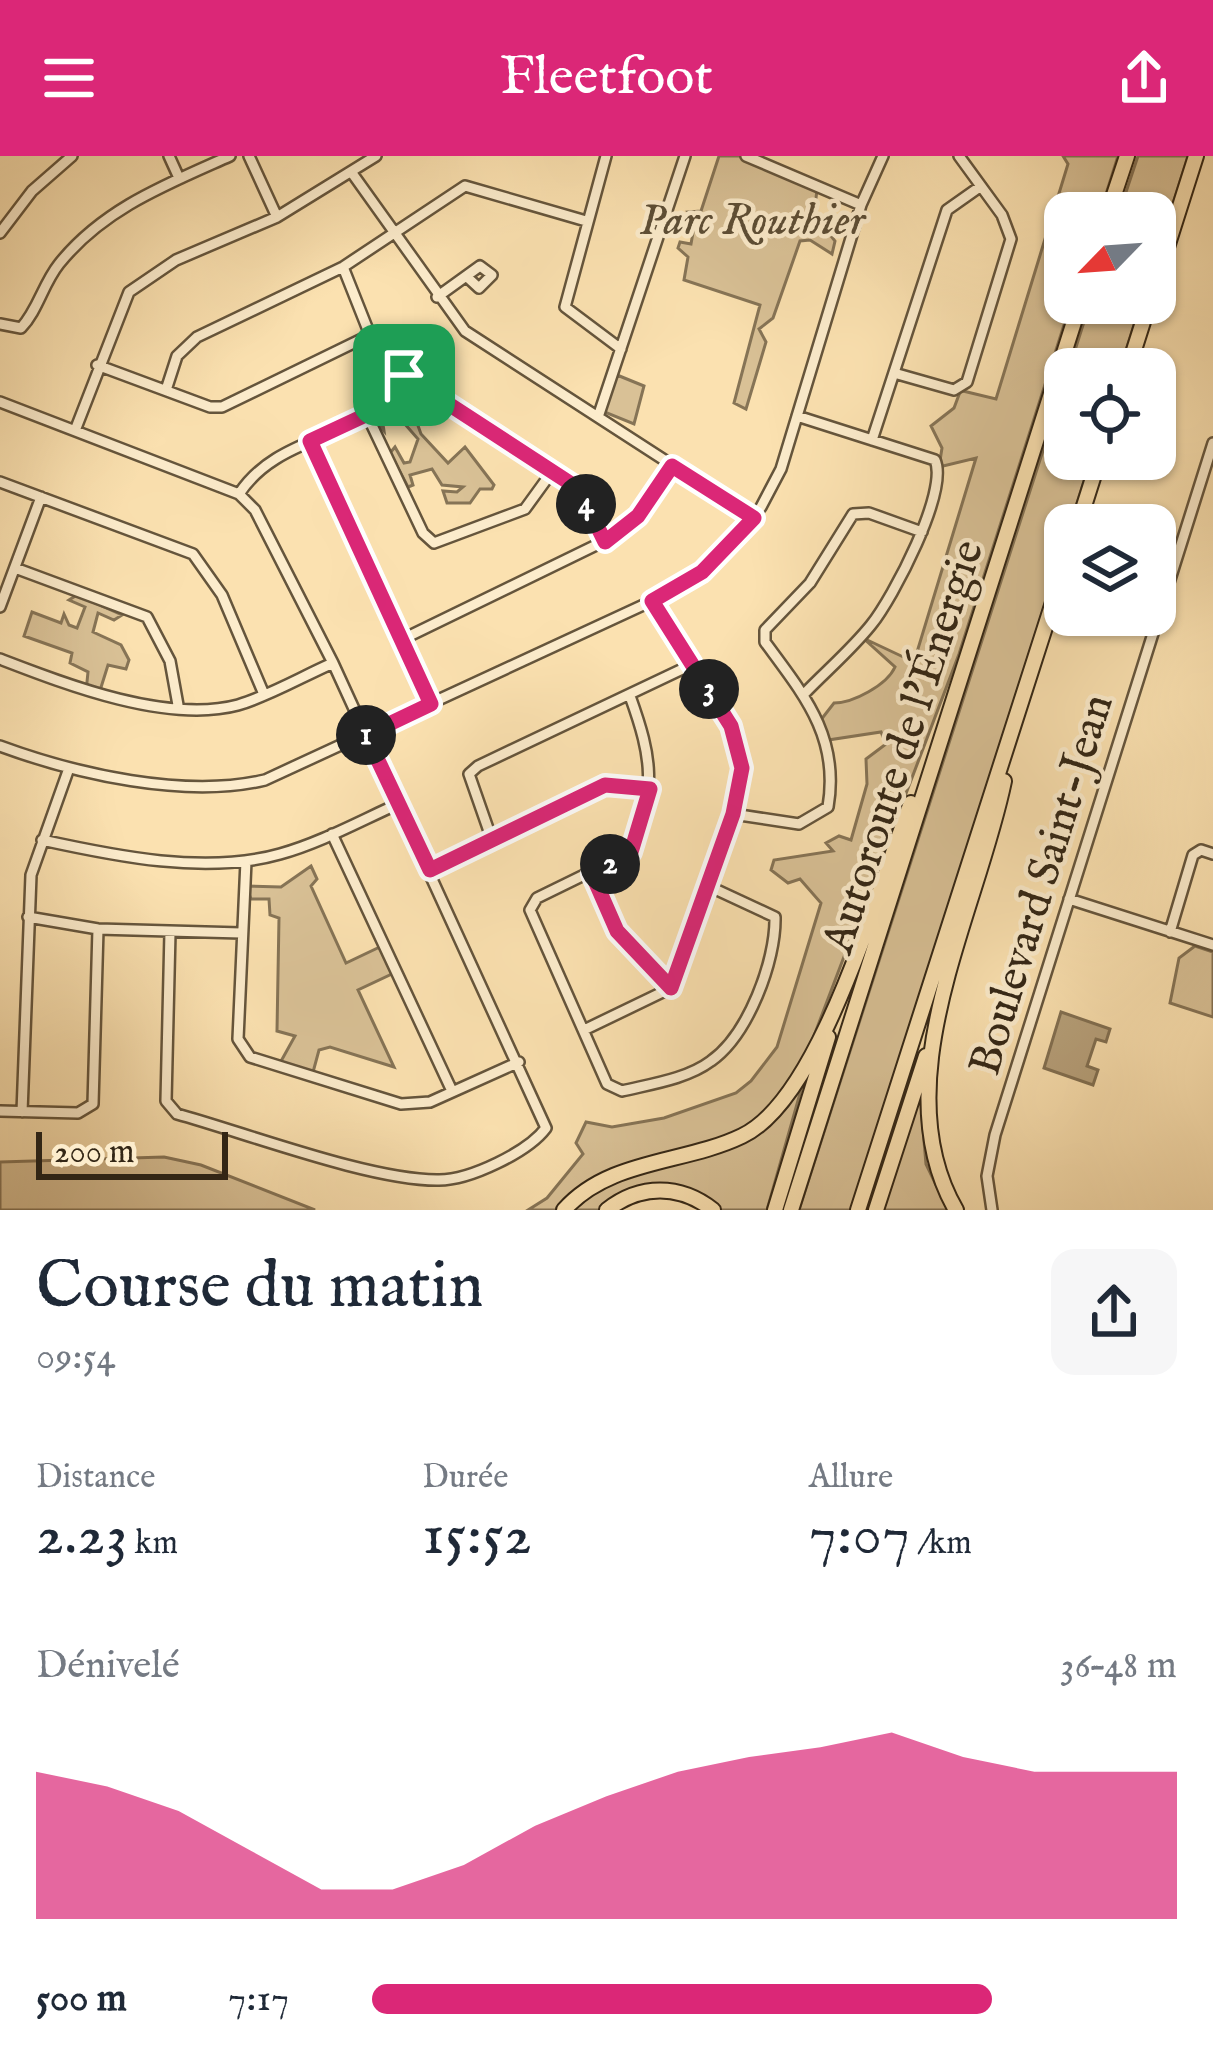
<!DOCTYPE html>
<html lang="fr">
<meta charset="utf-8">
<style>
:root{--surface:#fff;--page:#f6f6f7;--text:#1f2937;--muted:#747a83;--accent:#db2777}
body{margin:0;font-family:"IM FELL English",serif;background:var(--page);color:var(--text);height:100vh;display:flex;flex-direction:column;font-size:45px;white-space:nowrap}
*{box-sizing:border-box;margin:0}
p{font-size:39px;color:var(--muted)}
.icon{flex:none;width:66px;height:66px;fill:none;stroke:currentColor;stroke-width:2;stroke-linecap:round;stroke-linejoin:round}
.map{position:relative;height:1054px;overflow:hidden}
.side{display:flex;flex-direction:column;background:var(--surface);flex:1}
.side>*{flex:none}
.needle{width:78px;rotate:245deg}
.fabs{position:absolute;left:1044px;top:36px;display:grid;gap:24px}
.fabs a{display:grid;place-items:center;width:132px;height:132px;border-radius:24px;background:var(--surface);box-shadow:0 3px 9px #0004;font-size:60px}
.scale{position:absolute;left:36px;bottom:30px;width:192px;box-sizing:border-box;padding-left:12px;border:6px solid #332615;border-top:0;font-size:33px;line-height:42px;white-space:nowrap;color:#332615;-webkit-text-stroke:9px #fceccc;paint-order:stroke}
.pin{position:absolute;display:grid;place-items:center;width:102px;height:102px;color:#fff;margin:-51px;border-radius:24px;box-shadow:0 6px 18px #0006}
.km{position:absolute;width:60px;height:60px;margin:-30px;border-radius:50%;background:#222;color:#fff;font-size:33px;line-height:60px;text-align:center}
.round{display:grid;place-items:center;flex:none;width:126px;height:126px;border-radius:24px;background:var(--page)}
.overview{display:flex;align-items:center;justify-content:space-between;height:204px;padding:0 36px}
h1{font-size:66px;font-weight:600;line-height:90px}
.figures{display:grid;grid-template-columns:repeat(3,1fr);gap:18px;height:204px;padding:12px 36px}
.figures div{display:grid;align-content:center}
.figures b{font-size:60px;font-weight:600}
.figures small{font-size:33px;font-weight:400}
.figures p{font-size:33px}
.chart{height:336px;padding:24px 36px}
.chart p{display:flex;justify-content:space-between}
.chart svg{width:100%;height:216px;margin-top:12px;fill:var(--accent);opacity:.7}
ul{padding:0 36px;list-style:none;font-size:39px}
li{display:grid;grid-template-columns:192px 144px 1fr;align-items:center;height:90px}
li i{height:30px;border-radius:15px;background:var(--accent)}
header{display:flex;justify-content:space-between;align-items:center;height:156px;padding:0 36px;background:var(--accent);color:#fff;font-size:54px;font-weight:600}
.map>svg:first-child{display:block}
.green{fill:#d9c196;stroke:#867456;stroke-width:3}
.water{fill:#b7a17b;stroke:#827052;stroke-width:3}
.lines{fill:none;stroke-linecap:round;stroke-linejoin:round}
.minor-casing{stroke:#65553c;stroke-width:14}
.highway-casing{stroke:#332615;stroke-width:18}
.minor{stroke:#fceccc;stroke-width:9}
.highway{stroke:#fbe1b0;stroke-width:14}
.route-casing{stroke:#fff;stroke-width:24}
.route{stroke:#db2777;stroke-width:15}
.labels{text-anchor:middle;stroke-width:9;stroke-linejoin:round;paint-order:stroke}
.park-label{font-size:45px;font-style:italic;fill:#5c4d35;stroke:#fceccc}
.street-label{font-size:45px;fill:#332615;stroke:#fceccc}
</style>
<header><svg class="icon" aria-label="menu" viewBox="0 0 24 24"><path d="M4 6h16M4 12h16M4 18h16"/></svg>Fleetfoot<svg class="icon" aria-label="share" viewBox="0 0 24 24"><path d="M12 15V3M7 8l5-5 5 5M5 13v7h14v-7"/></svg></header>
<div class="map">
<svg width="1213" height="1054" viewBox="0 0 1213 1054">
<rect width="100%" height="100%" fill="#fbe1b0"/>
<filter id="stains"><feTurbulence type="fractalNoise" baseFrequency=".00167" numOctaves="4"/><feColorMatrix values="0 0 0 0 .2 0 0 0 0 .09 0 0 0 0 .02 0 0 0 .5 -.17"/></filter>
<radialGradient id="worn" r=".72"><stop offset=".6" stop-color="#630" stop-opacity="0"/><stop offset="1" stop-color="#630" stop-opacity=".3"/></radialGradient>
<path class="green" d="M719,0H746L817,34L814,58L835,85L832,98L810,84L800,85L773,162L759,173L766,186L746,253L734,247L760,149L684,124L688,101L678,92L680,86L691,88L695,65L688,56L701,55Z
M1063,0H1118L1100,57H1065V147H1071L959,498L812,885C801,903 793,926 780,943C726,1012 614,987 556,1054H528L547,1042L583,998L576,987L586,966L612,971L664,962L736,937L751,925L777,891L821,747L800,723L788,727L771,714L774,704L833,695L826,687L839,680L851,684L867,628L866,603L886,588L881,576L828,584L820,565L834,547C853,547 887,529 895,511L863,482L914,506L976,302L939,311L942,292L931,270L954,252L963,228V235L996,243L1068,8Z
M1138,0H1188L1155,104V57H1119Z
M1090,147H1141L1120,213H1069Z
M617,219L644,230L634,268L602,255Z
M1065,226V303H1091L1070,369H1065V386L851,1054H799Z
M397,242L412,253L421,278L448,307L465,291L494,329L492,333H480L470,347H447L443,335L457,336L463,331L442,329L432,313L410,319L413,329L408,331L390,297L395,291L404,307L410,306L418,283L397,259L382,262L384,275L376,266Z
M77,439L122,459L114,464L98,457L93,476L121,489L129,504L126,513L108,509L98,541L86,536L88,516L70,507L72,497L24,480L32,456L61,467L64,458L69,469L77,472L85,451L69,444Z
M311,710L317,723L311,730L346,807L384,789L396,816L358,834L394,911L330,891L319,894L312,920L280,907L295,880L277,875L279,762L270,759L269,743H251L246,730L281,731Z
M1195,790L1213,796V861L1170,847L1179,802Z
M803,927L767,1054H719L685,1034L614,1042L600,1054H572C641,986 748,1023 803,927Z
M920,938L926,1008L948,1054H881Z
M164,1001L201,1009L315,1054H0V1006Z"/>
<path class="water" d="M1061,856L1110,873L1106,886L1096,883L1087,910L1098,914L1093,929L1044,912Z"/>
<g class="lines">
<g class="minor-casing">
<path id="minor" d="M169,0L179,22
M249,0L277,61
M606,0L565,151L621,193
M746,0L861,49
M352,17L465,175L754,362
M0,77L32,35L72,0
M343,111L370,179L392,210L579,333L605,386
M437,141L480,110L492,119L479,132L466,120
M0,168L21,172C38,154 43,128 59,108C103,53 165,29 230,0
M97,209L210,251H222L370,179
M894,217L954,234L967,226L1011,83L1002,59L959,0
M166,234L177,200L197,181L343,111L465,30L586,65
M0,246L239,338L255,354L333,507L546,972C528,996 470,1024 439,1024C372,1025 246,977 177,958L166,945L170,776
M797,260L935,304C949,335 893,442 871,469C851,494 826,515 804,538
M368,261L423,377L434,387L525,353L554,313
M598,261L685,0
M76,272L129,136L176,104L277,61L376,0
M872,284L947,54L981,30
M310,285L431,548
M0,326L193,398L222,439L263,536
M239,338C281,274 366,287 404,219
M15,412L147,461L170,505L178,549
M0,451L41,341
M401,484L623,376L672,310
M0,503C65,528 167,568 238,549C269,540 303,520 333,507
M630,540C653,604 656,632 631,696L537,742L530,754L607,928L622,935C651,928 687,923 711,905C748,879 776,805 775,761L704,728
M0,590C76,618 185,643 265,624L652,445L729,392L761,351L781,313L861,49L883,0
M733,658L799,668L828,651C840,581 804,539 765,486V474L810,427L853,358L869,357L922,376
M332,678L452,935
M491,681L469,618L478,610L693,508
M42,684C115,700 206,719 280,698C320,687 360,665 398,648
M246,705L238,883L250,901L401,948L430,946L519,906
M430,714L606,630L650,633
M591,718L617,774L671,832
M1069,743L1213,789
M28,761L98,773L241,777
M1170,776L1193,699L1201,694L1213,698
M584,874L671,832L733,658L742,612L731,570L652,445
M0,955L78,957L93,948L98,773
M22,956L31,719L68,615
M992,1054L987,1020L995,979L1213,287"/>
</g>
<g class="highway-casing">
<path id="highway" d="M1108,57L1127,0
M1155,129L1196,0
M1128,213L1149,147
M1078,369L1099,303
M564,1054C609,1003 684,1008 742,980C822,942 878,731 911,647
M607,1054C640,1028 680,1028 713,1054
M775,1054L828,881
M791,1054L1080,147
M858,1054L1065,409
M876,1054L926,900
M956,1054C882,926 977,757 1004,625"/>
</g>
<use href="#minor" class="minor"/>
<use href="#highway" class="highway"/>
</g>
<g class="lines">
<g class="route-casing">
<path id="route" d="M404,219L579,333L605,386L638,360L672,310L754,362L702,416L652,445L731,570L742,612L733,658L671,832L617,775L592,718L631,696L650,633L605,629L430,714L366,579L431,548L310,285L385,250Z"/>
</g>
<use href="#route" class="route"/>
</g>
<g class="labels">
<g class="park-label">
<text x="752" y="78">Parc Routhier</text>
</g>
<g class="street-label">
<text transform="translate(901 590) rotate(-72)" y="16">Autoroute de l'Énergie</text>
<text transform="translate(1039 728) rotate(-73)" y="16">Boulevard Saint-Jean</text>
</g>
</g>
<rect width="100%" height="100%" filter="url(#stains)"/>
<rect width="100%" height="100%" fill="url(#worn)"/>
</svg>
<div class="fabs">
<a><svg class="needle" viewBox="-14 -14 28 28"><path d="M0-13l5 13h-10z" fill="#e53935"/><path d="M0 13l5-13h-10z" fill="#747a83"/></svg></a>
<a><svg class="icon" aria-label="locate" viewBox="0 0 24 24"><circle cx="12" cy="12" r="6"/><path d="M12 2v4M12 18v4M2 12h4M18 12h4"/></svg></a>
<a><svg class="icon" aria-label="layers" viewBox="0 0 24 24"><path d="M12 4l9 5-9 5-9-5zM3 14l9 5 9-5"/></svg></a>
</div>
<div class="scale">200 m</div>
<div class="pin" style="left:404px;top:219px;background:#1e9e55"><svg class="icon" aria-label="arrive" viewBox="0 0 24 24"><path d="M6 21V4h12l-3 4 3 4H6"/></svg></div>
<b class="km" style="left:366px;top:579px">1</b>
<b class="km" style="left:610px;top:708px">2</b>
<b class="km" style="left:709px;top:533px">3</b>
<b class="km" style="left:586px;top:348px">4</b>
</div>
<section class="side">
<div class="overview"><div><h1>Course du matin</h1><p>09:54</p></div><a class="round"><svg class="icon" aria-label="share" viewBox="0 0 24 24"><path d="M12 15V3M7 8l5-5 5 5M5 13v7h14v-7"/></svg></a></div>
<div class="figures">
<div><p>Distance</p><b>2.23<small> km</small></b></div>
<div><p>Durée</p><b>15:52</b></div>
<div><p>Allure</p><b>7:07<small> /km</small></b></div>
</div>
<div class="chart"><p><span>Dénivelé</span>36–48 m</p>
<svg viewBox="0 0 160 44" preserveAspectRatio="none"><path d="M0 44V14L10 17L20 22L30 30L40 38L50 38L60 33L70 25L80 19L90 14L100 11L110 9L120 6L130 11L140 14L150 14L160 14V44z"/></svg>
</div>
<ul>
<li><b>500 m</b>7:17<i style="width:77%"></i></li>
</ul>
</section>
